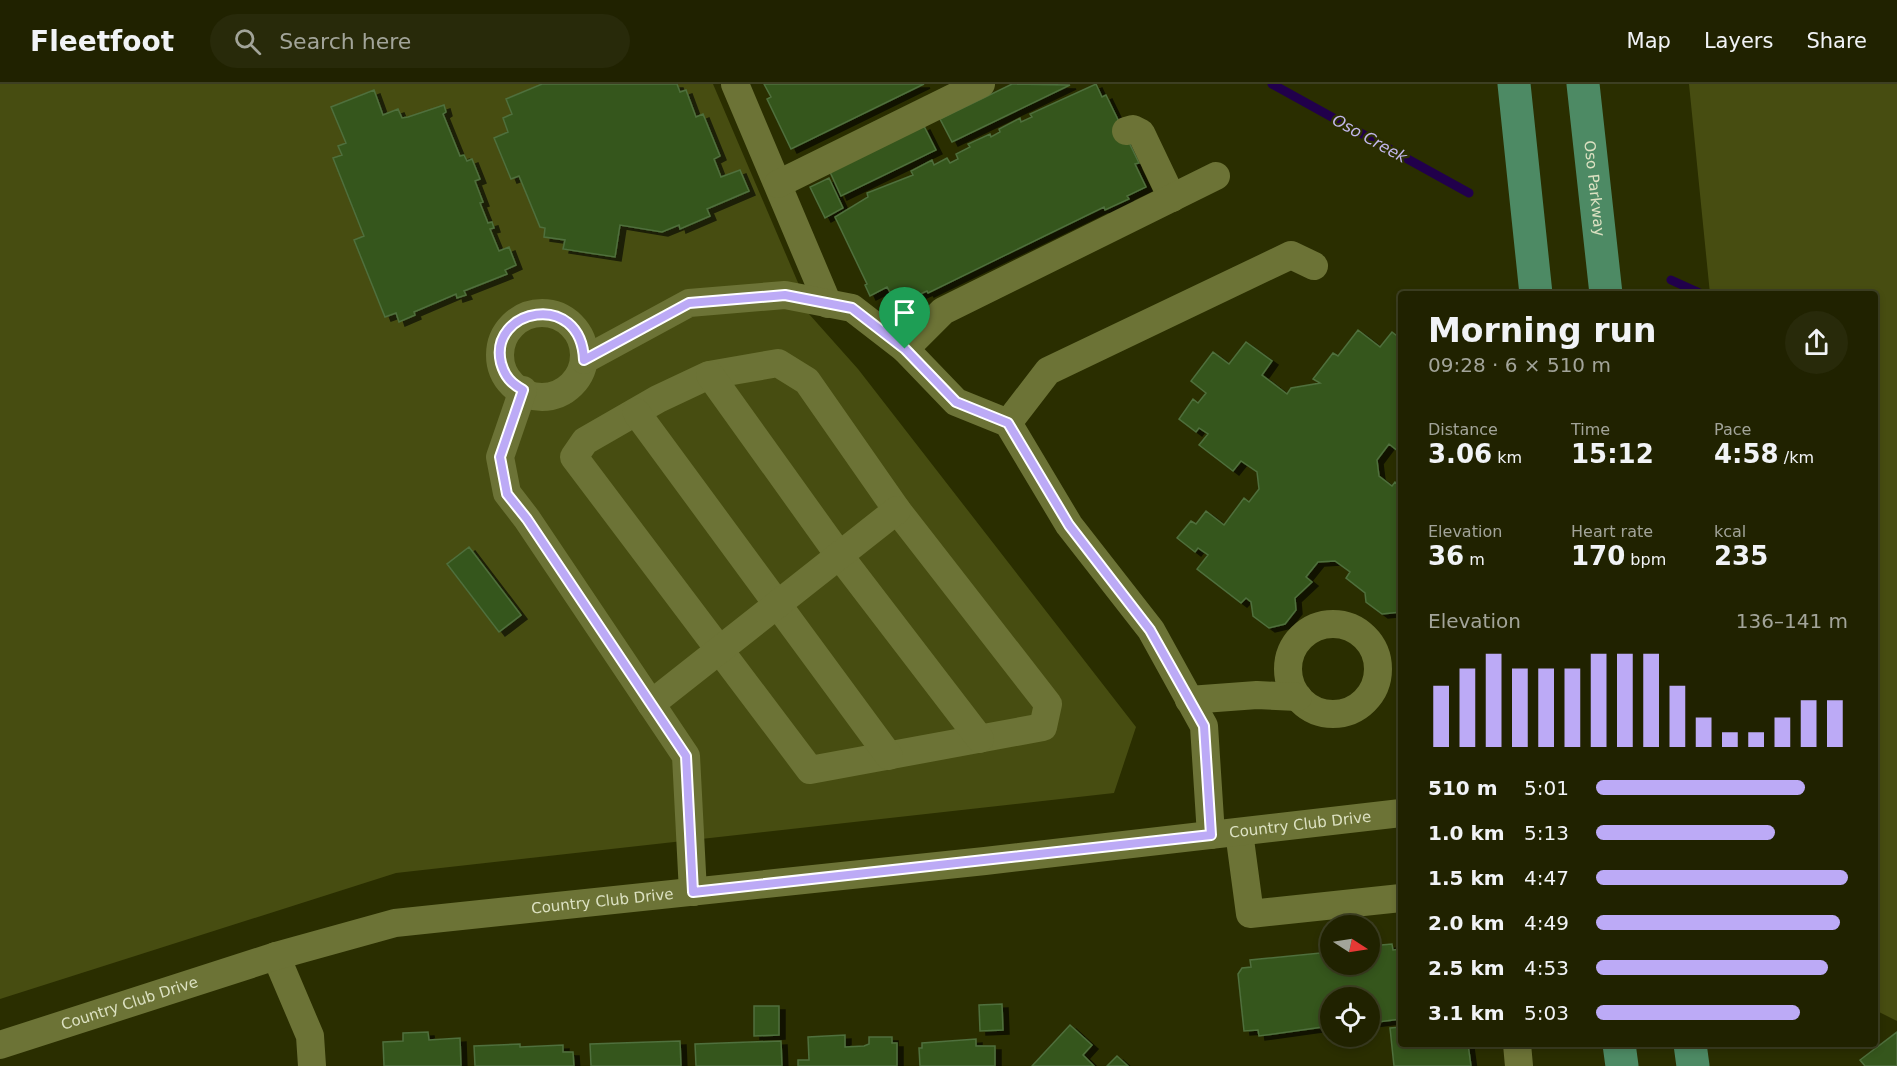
<!DOCTYPE html>
<meta charset="utf-8">
<style>
:root{--surface:#202200;--page:#282a0a;--text:#f1f3f6;--muted:#a2a499;--line:#3d3f22;--accent:#bcaaf6}
body{margin:0;font-family:"DejaVu Sans",sans-serif;background:var(--page);color:var(--text);height:100vh;display:flex;flex-direction:column;font-size:22px;white-space:nowrap}
*{box-sizing:border-box;margin:0}
p{font-size:20px;color:var(--muted)}
.icon{flex:none;width:33px;height:33px;fill:none;stroke:currentColor;stroke-width:2;stroke-linecap:round;stroke-linejoin:round}
.map{position:relative;flex:1;overflow:hidden}
.panel{position:absolute;left:1398px;top:207px;width:480px;height:756px;display:flex;flex-direction:column;background:var(--surface);border-radius:6px;box-shadow:0 3px 9px #0003,0 0 0 2px var(--line)}
.panel>*{flex:none}
.needle{width:39px;rotate:102deg}
.tools{position:absolute;left:1320px;top:831px;display:grid;gap:12px}
.tools a{display:grid;place-items:center;width:60px;height:60px;border-radius:50%;background:var(--surface);box-shadow:0 3px 9px #0003,0 0 0 2px var(--line);font-size:30px}
.pin{position:absolute;display:grid;place-items:center;width:51px;height:51px;color:#fff;margin:-62px -26px;border-radius:50% 50% 50% 0;rotate:-45deg;box-shadow:0 0 6px #0007}
.pin .icon{rotate:45deg}
.round{display:grid;place-items:center;flex:none;width:63px;height:63px;border-radius:32px;background:var(--page)}
.head{display:flex;align-items:center;justify-content:space-between;height:102px;padding:0 30px}
h1{font-size:33px;font-weight:700;line-height:45px}
.stats{display:grid;grid-template-columns:repeat(3,1fr);gap:9px;height:102px;padding:6px 30px}
.stats div{display:grid;align-content:center}
.stats b{font-size:26px;font-weight:700}
.stats small{font-size:16px;font-weight:400}
.stats p{font-size:16px}
.chart{height:168px;padding:12px 30px}
.chart p{display:flex;justify-content:space-between}
.chart svg{width:100%;height:108px;margin-top:6px;stroke:var(--accent);stroke-width:6}
ul{padding:0 30px;list-style:none;font-size:20px}
li{display:grid;grid-template-columns:96px 72px 1fr;align-items:center;height:45px}
li i{height:15px;border-radius:8px;background:var(--accent)}
header{display:flex;align-items:center;gap:36px;box-sizing:border-box;height:84px;padding:0 30px;background:var(--surface);border-bottom:2px solid var(--line)}
header strong{font-size:28px}
nav{display:flex;gap:33px;margin-inline-start:auto;font-size:21px}
.search{width:420px;height:54px;background:var(--page);display:flex;align-items:center;gap:15px;box-sizing:border-box;padding:0 21px;border-radius:33px;color:var(--muted);font-size:22px}
.map>svg:first-child{display:block}
.green{fill:#474d11}
.lines{fill:none;stroke-linecap:round;stroke-linejoin:round}
.stream{stroke:#21004b;stroke-width:9}
.building{fill:#35571e;stroke:#4f6f3c;stroke-width:1.5;filter:url(#shadow)}
.minor{stroke:#6c7336;stroke-width:28}
.major{stroke:#4d8a64;stroke-width:33}
.route-casing{stroke:#fff;stroke-width:12}
.route{stroke:#bcaaf6;stroke-width:8}
.labels{text-anchor:middle;stroke-width:4.5;stroke-linejoin:round;paint-order:stroke}
.street-label{font-size:15px;fill:#dce1c2;stroke:#2a2e00}
.water-label{font-size:16px;font-style:italic;fill:#c2b7eb;stroke:#2a2e00}
</style>
<header>
<strong>Fleetfoot</strong>
<div class="search"><svg class="icon" aria-label="search" viewBox="0 0 24 24"><circle cx="10" cy="10" r="6"/><path d="M15 15l6 6"/></svg>Search here</div>
<nav><a>Map</a><a>Layers</a><a>Share</a></nav>
</header>
<div class="map">
<svg width="1897" height="982" viewBox="0 0 1897 982">
<defs>
<filter id="shadow"><feDropShadow dx="6" dy="4" stdDeviation="0" flood-color="#0009"/></filter>
</defs>
<rect width="100%" height="100%" fill="#2a2e00"/>
<path class="green" d="M0,0H713L799,201L809,230L858,285L1136,643L1114,709L396,789L0,915Z
M1689,0H1897V937L1875,926V210H1710Z"/>
<g class="lines">
<path class="stream" d="M1272,0L1469,109
M1671,196L1702,210"/>
</g>
<path class="building" d="M542,0H677L680,8L686,6L696,33L703,30L720,72L714,75L721,93L740,86L749,107L707,125L710,132L680,145L679,141L662,148L620,141L615,173L563,165L565,156L544,153L545,144L540,143L519,92L511,95L494,54L508,48L503,34L512,30L506,15Z
M764,0H924L791,65L767,15L771,13Z
M1012,0L1070,1L952,58L940,35Z
M1096,0L1102,13L1106,11L1139,79L1135,80L1146,103L1127,112L1129,115L1105,126L1104,123L928,209L927,207L907,216L901,205L891,210L887,203L870,212L865,201L867,200L835,133L868,113L867,109L913,91L911,87L932,76L934,81L947,74L950,79L958,75L956,70L970,63L968,60L990,50L991,53L1000,48L999,45L1020,34L1021,38L1032,33L1030,30Z
M374,6L383,31L398,25L402,34L408,33L444,21L446,28L443,30L460,72L464,71L467,77L472,75L480,95L475,97L483,118L480,119L488,139L492,138L494,144L490,145L499,167L509,163L516,181L505,186L507,190L464,207L466,211L457,214L456,210L414,228L415,231L399,238L396,229L385,233L354,156L364,152L333,74L342,71L338,62L346,59L331,23Z
M924,42L936,66L841,112L830,88Z
M829,94L843,124L825,134L810,103Z
M1358,246L1380,263L1392,248L1401,255V366L1399,368L1389,360L1377,376L1379,392L1392,402L1395,398L1401,403V528L1382,530L1366,518L1365,509L1346,494L1350,488L1335,477L1318,478L1306,493L1312,498L1295,514L1296,526L1285,540L1269,544L1253,532L1251,518L1246,514L1241,519L1197,485L1208,471L1198,464L1195,468L1177,454L1191,437L1196,440L1206,427L1224,441L1244,414L1249,418L1259,405L1257,388L1241,377L1233,387L1199,361L1208,350L1199,344L1196,348L1179,335L1193,315L1198,319L1206,309L1191,297L1213,268L1229,280L1246,258L1272,277L1262,291L1287,310L1291,304L1320,299L1313,295L1333,269L1338,272Z
M469,463L521,531L499,548L447,480Z
M1392,860L1393,866L1401,865V935L1370,939V914H1330V942L1259,952L1258,946L1244,947L1238,890L1242,884L1251,883L1250,876L1330,868V880H1370V862Z
M1002,920L1003,946L980,947L979,921Z
M754,922H779V951L754,952Z
M1070,941L1092,961L1083,971L1094,982H1032Z
M1401,943V960H1468L1471,982H1394L1390,944Z
M428,948L429,956L460,954L461,982H384L383,958L403,957V949Z
M1897,948V982H1865L1860,976Z
M845,951V963L864,962L869,960V953H892V959H897V982H798V976H809L808,953Z
M976,955V962H995V982H920L919,964H922V959Z
M680,957L681,982H591L590,960Z
M781,957L782,982H696L695,960Z
M520,960V963L563,961V968H573L574,982H475L474,962Z
M1117,972L1128,982H1107Z"/>
<g class="lines">
<g class="minor">
<path d="M735,0L828,220"/>
<path d="M1126,47L1133,45L1141,49L1172,114"/>
<path d="M778,100L981,0"/>
<circle cx="542" cy="271" r="42"/>
<path d="M905,265L943,227L1216,92"/>
<path d="M584,276L689,219L785,211L852,224L905,265L956,318L1008,339L1069,441L1151,546L1204,642L1211,751"/>
<path d="M778,279L807,297L897,426L1048,620L1043,643L810,686L574,373L585,357L658,315L709,291Z"/>
<path d="M710,291L839,471L980,655"/>
<path d="M523,306L500,373L507,409L527,435L686,672L693,808"/>
<path d="M636,328L889,672"/>
<path d="M1008,339L1048,287L1291,171L1314,182"/>
<circle cx="1333" cy="585" r="45"/>
<path d="M1189,616L1257,611L1298,613"/>
<path d="M651,620L897,426"/>
<path d="M1239,748L1250,830L1401,814"/>
<path d="M276,872L310,952L312,982"/>
<path d="M1517,960L1519,982"/>
<path id="s1" d="M0,961L276,872L395,839L985,777L1401,729"/>
</g>
<g class="major">
<path d="M1514,0L1536,210"/>
<path id="s2" d="M1583,0L1606,210"/>
<path d="M1619,960L1622,982"/>
<path d="M1690,960L1693,982"/>
</g>
</g>
<g class="lines">
<g class="route-casing">
<path id="route" d="M785,211L852,224L905,265L956,318L1008,339L1069,441L1150,546L1204,642L1211,751L693,808L686,672L527,435L507,410L500,373L523,306C511,299 505,293 501,279C488,225 581,205 584,276L689,219Z"/>
</g>
<use href="#route" class="route"/>
</g>
<g class="labels">
<g class="street-label">
<text dy="5" stroke="none"><textPath href="#s2" startOffset="105">Oso Parkway</textPath></text>
<text dy="5" stroke="none"><textPath href="#s1" startOffset="1324">Country Club Drive</textPath></text>
<text dy="5" stroke="none"><textPath href="#s1" startOffset="622">Country Club Drive</textPath></text>
<text dy="5" stroke="none"><textPath href="#s1" startOffset="136">Country Club Drive</textPath></text>
</g>
<g class="water-label">
<text transform="translate(1370 54) rotate(29)" y="6">Oso Creek</text>
</g>
</g>
</svg>
<div class="tools">
<a><svg class="needle" viewBox="-14 -14 28 28"><path d="M0-13l5 13h-10z" fill="#e53935"/><path d="M0 13l5-13h-10z" fill="#a2a499"/></svg></a>
<a><svg class="icon" aria-label="locate" viewBox="0 0 24 24"><circle cx="12" cy="12" r="6"/><path d="M12 2v4M12 18v4M2 12h4M18 12h4"/></svg></a>
</div>
<div class="pin" style="left:905px;top:265px;background:#1e9e55"><svg class="icon" aria-label="arrive" viewBox="0 0 24 24"><path d="M6 21V4h12l-3 4 3 4H6"/></svg></div>
<section class="panel">
<div class="head"><div><h1>Morning run</h1><p>09:28 · 6 × 510 m</p></div><a class="round"><svg class="icon" aria-label="share" viewBox="0 0 24 24"><path d="M12 15V3M7 8l5-5 5 5M5 13v7h14v-7"/></svg></a></div>
<div class="stats">
<div><p>Distance</p><b>3.06<small> km</small></b></div>
<div><p>Time</p><b>15:12</b></div>
<div><p>Pace</p><b>4:58<small> /km</small></b></div>
</div>
<div class="stats">
<div><p>Elevation</p><b>36<small> m</small></b></div>
<div><p>Heart rate</p><b>170<small> bpm</small></b></div>
<div><p>kcal</p><b>235</b></div>
</div>
<div class="chart"><p><span>Elevation</span>136–141 m</p>
<svg viewBox="0 0 160 44" preserveAspectRatio="none"><path d="M5 44V19M15 44V12M25 44V6M35 44V12M45 44V12M55 44V12M65 44V6M75 44V6M85 44V6M95 44V19M105 44V32M115 44V38M125 44V38M135 44V32M145 44V25M155 44V25"/></svg>
</div>
<ul>
<li><b>510 m</b>5:01<i style="width:83%"></i></li>
<li><b>1.0 km</b>5:13<i style="width:71%"></i></li>
<li><b>1.5 km</b>4:47<i style="width:100%"></i></li>
<li><b>2.0 km</b>4:49<i style="width:97%"></i></li>
<li><b>2.5 km</b>4:53<i style="width:92%"></i></li>
<li><b>3.1 km</b>5:03<i style="width:81%"></i></li>
</ul>
</section>
</div>
